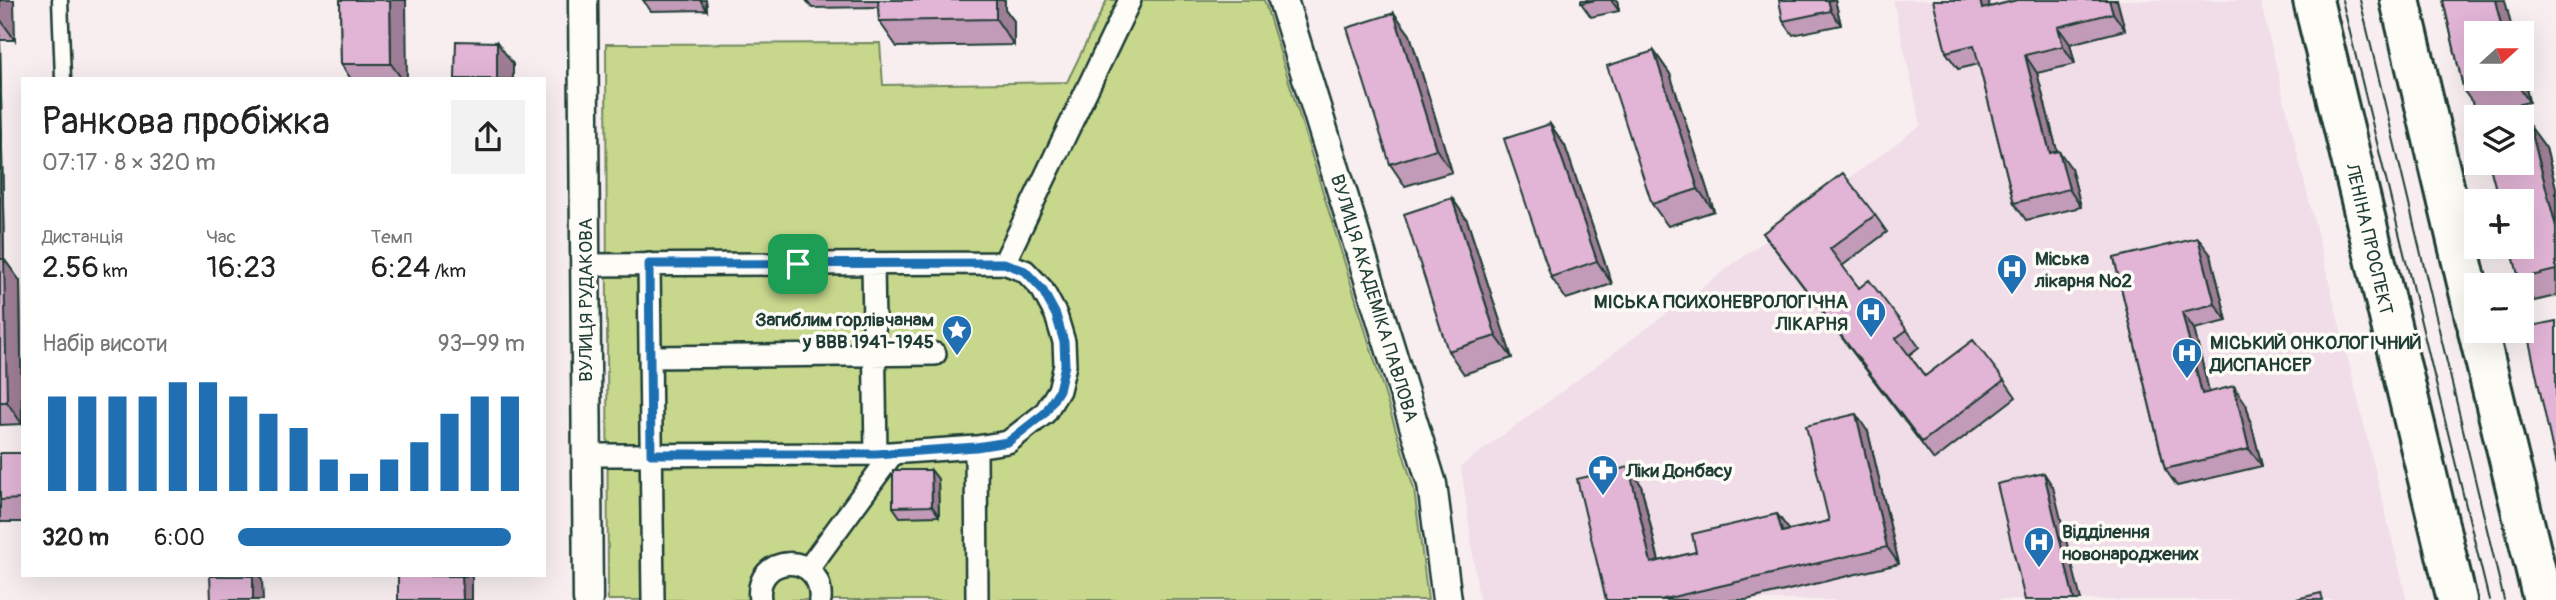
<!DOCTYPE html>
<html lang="uk">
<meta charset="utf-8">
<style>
:root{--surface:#fff;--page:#f2f2f2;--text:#222;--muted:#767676;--accent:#1f6fb2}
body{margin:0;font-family:Pangolin,sans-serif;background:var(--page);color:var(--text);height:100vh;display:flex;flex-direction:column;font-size:26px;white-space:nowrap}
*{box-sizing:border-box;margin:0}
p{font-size:23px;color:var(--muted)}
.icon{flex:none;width:38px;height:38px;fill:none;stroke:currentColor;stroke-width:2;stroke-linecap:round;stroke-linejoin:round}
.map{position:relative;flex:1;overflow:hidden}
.side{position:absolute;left:21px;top:77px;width:525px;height:500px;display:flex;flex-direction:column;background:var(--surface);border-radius:0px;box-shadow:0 7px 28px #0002}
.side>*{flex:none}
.needle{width:46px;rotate:69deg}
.buttons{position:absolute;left:2464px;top:21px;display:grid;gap:14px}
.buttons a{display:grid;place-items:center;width:70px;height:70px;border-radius:0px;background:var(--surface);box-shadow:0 7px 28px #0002;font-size:35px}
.pin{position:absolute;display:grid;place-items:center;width:60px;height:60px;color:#fff;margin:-30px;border-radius:14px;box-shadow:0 4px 10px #0006}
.round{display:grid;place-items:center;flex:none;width:74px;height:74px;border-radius:0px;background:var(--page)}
.summary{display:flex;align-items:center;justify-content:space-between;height:119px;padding:0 21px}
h1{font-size:38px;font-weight:600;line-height:52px}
.metrics{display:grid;grid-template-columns:repeat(3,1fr);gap:10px;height:119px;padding:7px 21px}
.metrics div{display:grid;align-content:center}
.metrics b{font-size:30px;font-weight:600}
.metrics small{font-size:19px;font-weight:400}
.metrics p{font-size:19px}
.chart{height:196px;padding:14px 21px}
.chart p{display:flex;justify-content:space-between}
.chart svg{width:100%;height:126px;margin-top:7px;stroke:var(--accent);stroke-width:6}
ul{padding:0 21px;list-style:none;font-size:23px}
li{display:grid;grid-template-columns:112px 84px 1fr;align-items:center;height:52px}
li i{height:18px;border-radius:9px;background:var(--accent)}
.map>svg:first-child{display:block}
.built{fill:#f1dde8}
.green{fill:#c7d88d;stroke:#738a60;stroke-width:2}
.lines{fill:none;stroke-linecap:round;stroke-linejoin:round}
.service-casing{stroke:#1f3d34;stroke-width:19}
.pedestrian-casing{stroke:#1f3d34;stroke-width:26}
.minor-casing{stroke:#1f3d34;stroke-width:33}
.secondary-casing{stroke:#1f3d34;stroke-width:44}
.service{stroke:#fdfcf7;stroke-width:14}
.pedestrian{stroke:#fdfcf7;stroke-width:21}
.minor{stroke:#fdfcf7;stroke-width:28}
.secondary{stroke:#fdfcf7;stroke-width:38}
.tram{stroke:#1f3d34;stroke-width:2}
.wall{fill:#c29bb8;stroke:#1f3d34;stroke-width:2}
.shaded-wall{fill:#9e7e96;stroke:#1f3d34;stroke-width:2}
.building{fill:#e2b4d6;stroke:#1f3d34;stroke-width:2}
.route-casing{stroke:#fff;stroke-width:14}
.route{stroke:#1f6fb2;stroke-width:9}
.labels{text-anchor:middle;stroke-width:7;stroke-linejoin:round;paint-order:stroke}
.street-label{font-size:19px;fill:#1f3d34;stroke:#fdfcf7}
.poi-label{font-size:19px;font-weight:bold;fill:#1f3d34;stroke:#fdfcf7;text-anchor:start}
</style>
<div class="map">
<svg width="2556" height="600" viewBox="0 0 2556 600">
<rect width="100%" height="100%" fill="#f8eef0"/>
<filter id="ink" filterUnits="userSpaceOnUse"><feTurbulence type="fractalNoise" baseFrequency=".0143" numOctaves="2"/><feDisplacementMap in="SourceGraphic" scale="14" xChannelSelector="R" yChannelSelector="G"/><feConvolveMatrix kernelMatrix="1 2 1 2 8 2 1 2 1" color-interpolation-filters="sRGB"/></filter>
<g filter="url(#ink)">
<path class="built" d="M1893,0H2260L2407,600H1479L1461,466L1921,125Z"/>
<path class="green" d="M1107,0H1264L1414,489L1428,600H608L606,44L880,43L883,85L1067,82Z"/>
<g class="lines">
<g class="service-casing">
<path id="service" d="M60,0L63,79"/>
</g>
<g class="pedestrian-casing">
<path id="pedestrian" d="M873,263L876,454
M1004,263L1130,0
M649,264L653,600
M585,265L1004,263L1025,271L1042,289L1056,315L1064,342L1065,365L1059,390L1045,413L1008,442L976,447L876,454L586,455
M650,357L935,354
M976,447L977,600
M808,569L893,453
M760,600C753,553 824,550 820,600"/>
</g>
<g class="minor-casing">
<path id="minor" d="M583,0L588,600
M1283,0L1432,484L1447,600"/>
</g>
<g class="secondary-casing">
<path id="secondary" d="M2313,0L2457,600
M2400,0L2476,321
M2478,331L2543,600"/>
</g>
<use href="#service" class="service"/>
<use href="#pedestrian" class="pedestrian"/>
<use href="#minor" class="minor"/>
<use href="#secondary" class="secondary"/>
<path class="tram" d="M2342,0L2489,600
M2360,0L2504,600"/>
</g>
<path class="wall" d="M0,0L15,40H0L4,259L20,281L22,424L0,425Z
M340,0L407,79H351L341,64Z
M643,0H706L707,10L651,11Z
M806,0H1005V9L1014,21V45L897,47L879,21L878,7L812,8Z
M1581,0H1617L1619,11L1591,17L1581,3Z
M1835,0L1841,25L1793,35L1783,21Z
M2017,0H2117L2125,30L2070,44L2075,64L2037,73L2057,151L2071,168L2081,207L2026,220L2014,203L1979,64L1958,69L1946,52L1990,7Z
M2443,0L2522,79V70L2529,102L2480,113L2464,91Z
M1394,13L1410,35L1452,172L1405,186L1390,164Z
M1654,51L1670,74L1714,211L1668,226L1652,204Z
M1550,124L1565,146L1612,284L1566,299L1551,277Z
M2546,148L2556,188V296L2534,301L2519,279Z
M1452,198L1467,220L1512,358L1464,374L1448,351Z
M1875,215L1887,232L1842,266L1859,288L1907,330L1919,347L1909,355L1925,376L2004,380L2016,397L1934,460L1763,233Z
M2211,255L2227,321L2194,329L2209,392L2246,404L2262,466L2177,486L2165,469L2114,258Z
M1868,432L1899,564L1746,600H1606L1629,467L1641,485L1659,561L1696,552L1777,514L1789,530L1829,521Z
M0,453H23V522H0Z
M931,470L938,479L939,516L900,517L893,507Z"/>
<path class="shaded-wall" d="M0,0H14L15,40L0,19Z
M390,0H406L407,79H402L391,64Z
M700,0H706L707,10Z
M990,0H1005V9L1014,21V45L996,19Z
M1611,0H1617L1619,11Z
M1828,0H1835L1841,25L1831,11Z
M1980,0H1988L1995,26L1982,9Z
M2109,0H2117L2125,30L2113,13Z
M2495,0H2505L2513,33H2503Z
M1394,13L1410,35L1452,172L1436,149Z
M2058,27L2070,44L2075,64L2063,46Z
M0,40L4,259L20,281L22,424L7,402L0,275Z
M497,42L513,64V79H497Z
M1654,51L1670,74L1714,211L1698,189Z
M2025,55L2037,73L2062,170L2050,153Z
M2522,70L2529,102L2514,79H2522Z
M1550,124L1565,146L1612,284L1597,261Z
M2530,126L2546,148L2556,188V227Z
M2059,151L2071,168L2081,207L2069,189Z
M1452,198L1467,220L1512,358L1496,336Z
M2198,238L2211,255L2227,321L2215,304Z
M2182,312L2194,329L2214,412L2202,394Z
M2234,386L2246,404L2262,466L2249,449Z
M1856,414L1868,432L1899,564L1887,547Z
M1629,467L1641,485L1663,580L1651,563Z
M931,470L938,479L939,516L932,506Z
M2044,473L2053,487L2081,600H2074Z
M1777,514L1790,531L1782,532Z
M253,576H259L262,580L263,600H253Z
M462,576H472V600H463Z"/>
<path class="building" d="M340,0H390L391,64H341Z
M878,0H996V19L879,21Z
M1581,0H1596L1581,3Z
M1779,0H1828L1831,11L1783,21Z
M1933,0H1980L1982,9L2017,0H2109L2113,13L2058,27L2063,46L2025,55L2050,153L2059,151L2069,189L2014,203L1974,45L1946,52Z
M2443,0H2495L2503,33H2476V79H2514L2464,91Z
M1394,13L1436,149L1390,164L1347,28Z
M456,41L497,42V79H455Z
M1654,51L1698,189L1652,204L1607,66Z
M1550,124L1597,261L1551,277L1504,139Z
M2530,126L2556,227V270L2519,279L2511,247H2522V201H2499L2489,163H2522V128Z
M1843,173L1875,215L1830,249L1859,288L1869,280L1907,330L1896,338L1925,376L1973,340L2004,380L1922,442L1763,233Z
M1452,198L1496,336L1448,351L1404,214Z
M2198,238L2215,304L2182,312L2202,394L2234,386L2249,449L2165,469L2114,258Z
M0,259H4L7,402H0Z
M2556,321V465L2526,327Z
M1856,414L1887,547L1660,600H1606L1577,479L1629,467L1651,563L1696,552L1692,534L1777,514L1782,532L1829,521L1806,426Z
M0,453H23V499L0,500Z
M893,470H931L932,506L893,507Z
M2044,473L2074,600H2025L1997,484Z
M210,576H253V600H211Z
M398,576H462L463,600H398Z
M2321,593L2323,600H2292Z"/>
</g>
<g class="lines" filter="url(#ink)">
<g class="route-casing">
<path id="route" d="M1004,263L1025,271L1042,289L1056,315L1064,342L1065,365L1059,390L1045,413L1008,442L976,447L876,454H651L649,264Z"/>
</g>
<use href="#route" class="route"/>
</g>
<defs>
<g id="hospital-pin" transform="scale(1.575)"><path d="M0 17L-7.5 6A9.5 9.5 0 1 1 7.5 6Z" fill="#1f6fb2" stroke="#fdfcf7"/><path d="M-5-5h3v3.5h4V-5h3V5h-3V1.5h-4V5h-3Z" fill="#fff"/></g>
<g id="sight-pin" transform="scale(1.575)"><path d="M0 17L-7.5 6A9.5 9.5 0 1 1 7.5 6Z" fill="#1f6fb2" stroke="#fdfcf7"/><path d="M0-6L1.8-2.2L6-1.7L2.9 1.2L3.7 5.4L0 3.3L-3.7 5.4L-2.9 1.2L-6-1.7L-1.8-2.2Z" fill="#fff"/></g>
<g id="pharmacy-pin" transform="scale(1.575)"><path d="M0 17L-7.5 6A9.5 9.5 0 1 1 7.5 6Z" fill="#1f6fb2" stroke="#fdfcf7"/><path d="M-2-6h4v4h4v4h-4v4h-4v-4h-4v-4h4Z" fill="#fff"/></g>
</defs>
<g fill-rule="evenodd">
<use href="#hospital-pin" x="2012" y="269"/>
<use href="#hospital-pin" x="1871" y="312"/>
<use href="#sight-pin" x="957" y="330"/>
<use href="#hospital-pin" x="2187" y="353"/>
<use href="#pharmacy-pin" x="1603" y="470"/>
<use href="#hospital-pin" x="2039" y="542"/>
</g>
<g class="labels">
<g class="street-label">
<text transform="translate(2370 239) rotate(77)" y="7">ЛЕНІНА ПРОСПЕКТ</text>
<text transform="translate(1375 298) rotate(73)" y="7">ВУЛИЦЯ АКАДЕМІКА ПАВЛОВА</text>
<text transform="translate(585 300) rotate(-90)" y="7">ВУЛИЦЯ РУДАКОВА</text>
</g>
<g class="poi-label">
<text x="2035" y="265">Міська<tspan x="2035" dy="22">лікарня №2</tspan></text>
<text x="1848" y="308" text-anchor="end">МІСЬКА ПСИХОНЕВРОЛОГІЧНА<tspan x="1848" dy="22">ЛІКАРНЯ</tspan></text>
<text x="934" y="326" text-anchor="end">Загиблим горлівчанам<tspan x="934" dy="22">у ВВВ 1941-1945</tspan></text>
<text x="2210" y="349">МІСЬКИЙ ОНКОЛОГІЧНИЙ<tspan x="2210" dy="22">ДИСПАНСЕР</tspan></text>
<text x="1626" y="477">Ліки Донбасу</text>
<text x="2062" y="538">Відділення<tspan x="2062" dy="22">новонароджених</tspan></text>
</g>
</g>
</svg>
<div class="buttons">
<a><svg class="needle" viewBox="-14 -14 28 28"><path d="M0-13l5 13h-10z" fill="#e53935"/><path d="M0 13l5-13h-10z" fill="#767676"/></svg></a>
<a><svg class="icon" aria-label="layers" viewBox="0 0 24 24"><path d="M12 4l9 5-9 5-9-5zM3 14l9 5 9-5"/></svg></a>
<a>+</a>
<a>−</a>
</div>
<div class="pin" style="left:798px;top:264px;background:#1e9e55"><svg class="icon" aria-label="arrive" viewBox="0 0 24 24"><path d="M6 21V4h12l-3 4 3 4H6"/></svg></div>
<section class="side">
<div class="summary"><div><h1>Ранкова пробіжка</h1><p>07:17 · 8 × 320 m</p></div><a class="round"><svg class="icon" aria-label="share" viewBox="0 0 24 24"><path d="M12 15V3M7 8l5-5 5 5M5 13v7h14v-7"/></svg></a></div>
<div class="metrics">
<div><p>Дистанція</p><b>2.56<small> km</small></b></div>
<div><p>Час</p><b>16:23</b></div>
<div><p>Темп</p><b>6:24<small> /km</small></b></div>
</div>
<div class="chart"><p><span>Набір висоти</span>93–99 m</p>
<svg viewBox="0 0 160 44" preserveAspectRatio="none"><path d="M5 44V11M15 44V11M25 44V11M35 44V11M45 44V6M55 44V6M65 44V11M75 44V17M85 44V22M95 44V33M105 44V38M115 44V33M125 44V27M135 44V17M145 44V11M155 44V11"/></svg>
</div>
<ul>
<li><b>320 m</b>6:00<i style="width:95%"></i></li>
</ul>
</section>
</div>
